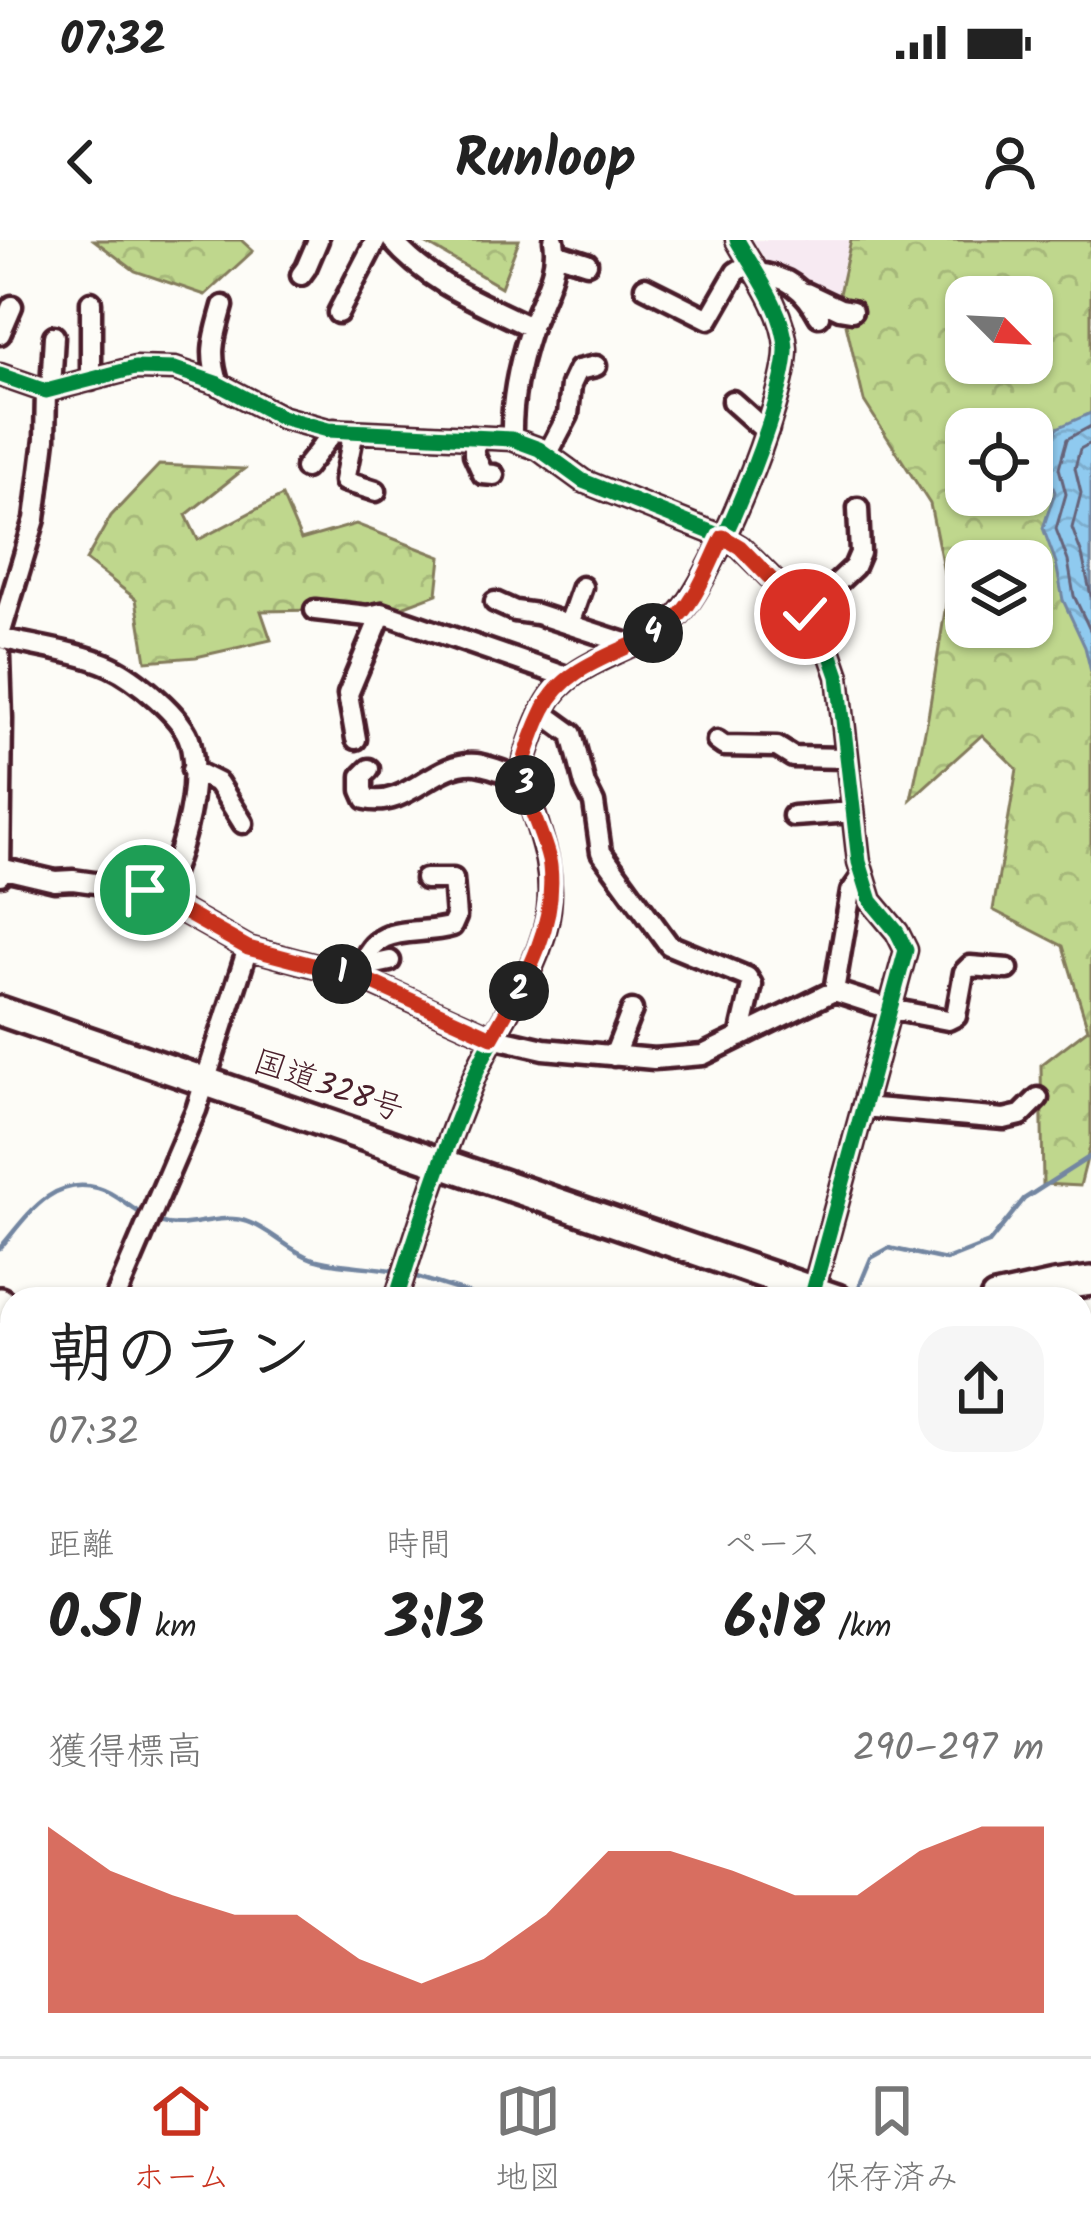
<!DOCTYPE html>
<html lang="ja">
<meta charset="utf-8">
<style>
:root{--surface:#fff;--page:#f6f6f6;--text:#222;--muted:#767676;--line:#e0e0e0;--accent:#c8321e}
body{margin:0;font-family:Kalam,"Klee One",sans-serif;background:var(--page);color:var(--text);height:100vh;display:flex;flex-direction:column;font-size:45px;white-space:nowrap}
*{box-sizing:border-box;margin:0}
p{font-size:39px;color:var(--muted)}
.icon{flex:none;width:66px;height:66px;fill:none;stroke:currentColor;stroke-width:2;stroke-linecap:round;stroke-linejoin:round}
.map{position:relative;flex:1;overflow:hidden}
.panel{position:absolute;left:0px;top:1047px;width:1092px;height:771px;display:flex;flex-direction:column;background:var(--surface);border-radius:36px 36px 0 0;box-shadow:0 3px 9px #0004}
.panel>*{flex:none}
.needle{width:78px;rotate:114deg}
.buttons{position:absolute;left:945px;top:36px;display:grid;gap:24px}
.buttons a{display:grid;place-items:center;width:108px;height:108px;border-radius:24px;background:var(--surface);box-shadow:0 3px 9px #0004;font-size:60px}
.pin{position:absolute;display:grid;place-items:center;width:102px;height:102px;color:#fff;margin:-51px;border:6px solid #fff;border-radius:50%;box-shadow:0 3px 12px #0007}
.km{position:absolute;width:60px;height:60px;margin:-30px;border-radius:50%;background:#222;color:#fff;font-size:33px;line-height:60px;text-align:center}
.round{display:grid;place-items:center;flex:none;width:126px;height:126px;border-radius:36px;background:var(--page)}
.overview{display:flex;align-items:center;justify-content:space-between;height:204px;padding:0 48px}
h1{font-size:66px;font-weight:800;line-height:90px}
.figures{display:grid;grid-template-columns:repeat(3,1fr);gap:18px;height:204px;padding:12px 48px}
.figures div{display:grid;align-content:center}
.figures b{font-size:60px;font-weight:800}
.figures small{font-size:33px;font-weight:400}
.figures p{font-size:33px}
.chart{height:336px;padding:24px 48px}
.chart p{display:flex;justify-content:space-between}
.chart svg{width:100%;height:216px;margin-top:12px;fill:var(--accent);opacity:.7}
.status{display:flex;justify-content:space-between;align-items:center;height:84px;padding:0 60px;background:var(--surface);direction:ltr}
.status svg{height:33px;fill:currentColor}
header{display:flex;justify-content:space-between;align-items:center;height:156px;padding:0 48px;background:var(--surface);font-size:54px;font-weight:800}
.tab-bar{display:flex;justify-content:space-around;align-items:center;height:168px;border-top:3px solid var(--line);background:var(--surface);font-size:33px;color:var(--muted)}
.tab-bar a{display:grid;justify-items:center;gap:6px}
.tab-bar .active{color:var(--accent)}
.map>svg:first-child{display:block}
.built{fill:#f7eaf2}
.forest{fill:url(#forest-crowns);stroke:#847b5c;stroke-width:3;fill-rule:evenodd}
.park{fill:url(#park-dots);stroke:#847b5c;stroke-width:3}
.water{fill:url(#water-waves);stroke:#7386a1;stroke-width:3}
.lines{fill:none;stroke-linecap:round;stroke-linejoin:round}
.shore{stroke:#666379;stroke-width:3}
.stream{stroke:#7386a1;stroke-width:4.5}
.minor-casing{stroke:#4a1f2b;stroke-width:27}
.highway-casing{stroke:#4a1f2b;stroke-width:36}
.minor{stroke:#fdfcf7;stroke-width:18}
.highway{stroke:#fdfcf7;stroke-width:27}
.cycleway-casing{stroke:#fdfcf7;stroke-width:22}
.cycleway{stroke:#00873e;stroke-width:15}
.route-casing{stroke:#fff;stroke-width:24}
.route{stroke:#c8321e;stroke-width:15}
.labels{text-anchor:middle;stroke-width:9;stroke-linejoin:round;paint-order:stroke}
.street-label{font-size:33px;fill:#4a1f2b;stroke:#fdfcf7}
</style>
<div class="status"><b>07:32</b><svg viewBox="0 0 49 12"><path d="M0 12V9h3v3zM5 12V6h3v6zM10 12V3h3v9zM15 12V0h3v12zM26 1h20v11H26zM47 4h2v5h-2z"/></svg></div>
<header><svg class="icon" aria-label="back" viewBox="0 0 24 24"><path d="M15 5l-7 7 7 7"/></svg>Runloop<svg class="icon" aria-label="person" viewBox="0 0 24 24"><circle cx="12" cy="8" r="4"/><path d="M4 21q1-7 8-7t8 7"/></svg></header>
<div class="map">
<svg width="1091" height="1816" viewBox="0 0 1091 1816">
<defs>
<pattern id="forest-crowns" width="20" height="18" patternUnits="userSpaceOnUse" patternTransform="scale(3)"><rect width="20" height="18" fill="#bfd78d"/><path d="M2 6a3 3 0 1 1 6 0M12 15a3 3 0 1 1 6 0" fill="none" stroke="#a6b87a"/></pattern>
<pattern id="park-dots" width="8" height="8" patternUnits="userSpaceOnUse" patternTransform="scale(3)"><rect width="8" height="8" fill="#bfd78d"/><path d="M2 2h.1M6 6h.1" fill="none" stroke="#a6b87a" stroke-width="1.8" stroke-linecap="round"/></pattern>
<pattern id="water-waves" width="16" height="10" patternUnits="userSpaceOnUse" patternTransform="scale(3)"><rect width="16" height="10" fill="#8fcaef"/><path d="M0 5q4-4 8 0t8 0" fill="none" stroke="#7dadcd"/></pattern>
</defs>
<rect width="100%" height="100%" fill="#fdfcf7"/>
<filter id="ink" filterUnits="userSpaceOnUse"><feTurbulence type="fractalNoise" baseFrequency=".00833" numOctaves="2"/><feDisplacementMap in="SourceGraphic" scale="24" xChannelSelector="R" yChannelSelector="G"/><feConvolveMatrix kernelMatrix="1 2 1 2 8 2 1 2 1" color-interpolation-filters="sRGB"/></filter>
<g filter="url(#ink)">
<path class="built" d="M753,0H851L839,54L777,38Z"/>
<path class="forest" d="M94,0H241L253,11L205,55L135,31Z
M420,0H519L501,47Z
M851,0H1091V903L1080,946L1043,944L1041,825L1088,789L1063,706L993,670L1017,529L982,495L911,559L928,477L948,352L930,264L864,161L839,54ZM966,57H1032V123H966ZM966,189H1032V255H966ZM966,321H1032V387H966Z
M159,225L244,229L186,275L198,300L282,256L301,300L356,284L441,317L437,354L373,378L322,370L261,371L271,400L196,417L146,421L136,359L86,320L111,276Z"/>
<path class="park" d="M0,1247L12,1252V1429L0,1467Z"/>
<path class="water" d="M1091,173V432L1085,407L1063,360L1056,323L1043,288L1055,252L1046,230L1057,188Z"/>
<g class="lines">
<path class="shore" d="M1091,186L1067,199L1059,228L1066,254L1056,289L1068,321L1074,356L1091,392
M1091,203L1080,209L1075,228L1081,253L1072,288L1082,315L1091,356"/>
<path class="stream" d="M157,981C186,993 217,971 248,982C271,990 289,1011 313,1019C340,1027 369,1025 396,1031
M0,1008C26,978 51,935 98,948C115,952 130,969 146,976
M407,1034L487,1059
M854,1059L871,1018L889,1008L946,1020L989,1003L1024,959L1091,916"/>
<g class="minor-casing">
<path id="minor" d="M392,0C428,43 481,63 530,87
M556,13L587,23
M755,33C787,35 805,50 819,76
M301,35L306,28L318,0
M645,47L709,79L736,32L750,23
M806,53L840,69L852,71
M91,62V140
M338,73L376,0
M0,94L12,66
M0,135L46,151L135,128L175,129L216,143L281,177L328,190L512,199L539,209L583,241L723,297L740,307L795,362L826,401L838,436L859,622L871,661L897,692L906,710L811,1059
M219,145C208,112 214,99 223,66
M51,149L54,96
M732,161L760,186L768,189
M354,191L344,241L376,251
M474,197V214L483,234L494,235
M512,199C511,164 518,127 529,93C538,62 560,33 554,0
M547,215L568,175L571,145L578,130L596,126
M305,228L335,190
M495,362L515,371L537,374L632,405
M315,370L368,376L382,373L567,437
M805,373L854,327L860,313L858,268
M569,384L582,347
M0,395L35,279L45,199L46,151
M0,398C32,406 80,412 110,426C134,437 183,476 190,502C202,551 181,613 162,657
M0,417L2,479L0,635
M543,473L572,494L585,545L594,563L601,612L669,705L747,737L752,745L740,797
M356,499L348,454L382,373
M717,501L724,506L777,507L793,517L847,518
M369,529L362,536V550L366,559C407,569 435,520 476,524C491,526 509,534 523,539
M192,530L218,543L243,583
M793,576L853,572
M0,628L55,641L73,640L145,650L248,708L361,738L492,797L544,809L654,819L703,815L834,751L890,769L948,780L956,776L964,732L970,726L1008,729
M362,727C375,681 416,697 452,686L456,677L453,639H425
M362,734V727L390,721
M834,751L851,652L863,635
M614,816L632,770
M863,867L1004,879L1021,875L1038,858
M115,1059L196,870L248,708
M396,1059C420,983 444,908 475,835C497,782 543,726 549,669C553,632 544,606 533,571C530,560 524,548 523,536C521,523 538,480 545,467C569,420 631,413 671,382C709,354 788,156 786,108C784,70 755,32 737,0
M0,1206L12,1210
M0,1615L12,1620
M492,1806H493
M528,1806L533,1816
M595,1806L602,1816
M1045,1806L1049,1816
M100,1816L159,1806
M404,1816V1806"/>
</g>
<g class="highway-casing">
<path id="highway" d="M0,771L837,1059
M995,1059L1054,1046L1091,1041
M0,1062L12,1075
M675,1806L682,1816"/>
</g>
<use href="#minor" class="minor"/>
<use href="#highway" class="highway"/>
<g class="cycleway-casing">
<path id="cycleway" d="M0,135L46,151L135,128L175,129L216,143L281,177L328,190L512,199L539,209L583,241L723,297L740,307L795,362L826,401L838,436L859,622L871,661L897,692L906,710L811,1059
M396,1059C420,983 444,908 475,835C497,782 543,726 549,669C553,632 544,606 533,571C530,560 524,548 523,536C521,523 538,480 545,467C569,420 631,413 671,382C709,354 788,156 786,108C784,70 755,32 737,0"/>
</g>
<use href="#cycleway" class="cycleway"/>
</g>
</g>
<g class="lines" filter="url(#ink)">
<g class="route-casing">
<path id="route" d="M145,650L248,708L362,738L492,797C522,744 557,690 550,626C547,599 519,553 523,529C525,513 537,483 544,469C567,420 630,413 671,383C696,364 709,324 723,297L740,307L805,374"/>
</g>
<use href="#route" class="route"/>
</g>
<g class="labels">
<g class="street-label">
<text transform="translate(329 844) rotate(19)" y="12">国道328号</text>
</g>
</g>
</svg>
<div class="buttons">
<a><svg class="needle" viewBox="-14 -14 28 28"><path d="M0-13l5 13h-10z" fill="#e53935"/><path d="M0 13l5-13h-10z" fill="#767676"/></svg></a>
<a><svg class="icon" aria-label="locate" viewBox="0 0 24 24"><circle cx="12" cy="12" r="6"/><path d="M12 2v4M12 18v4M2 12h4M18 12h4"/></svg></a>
<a><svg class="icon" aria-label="layers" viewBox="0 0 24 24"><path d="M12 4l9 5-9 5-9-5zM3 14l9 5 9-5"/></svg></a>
</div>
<div class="pin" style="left:145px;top:650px;background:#1e9e55"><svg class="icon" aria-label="arrive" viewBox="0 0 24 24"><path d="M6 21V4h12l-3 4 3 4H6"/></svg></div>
<div class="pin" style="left:805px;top:374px;background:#d93025"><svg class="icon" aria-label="check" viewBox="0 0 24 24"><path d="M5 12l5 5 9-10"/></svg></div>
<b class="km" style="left:342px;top:734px">1</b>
<b class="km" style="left:519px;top:751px">2</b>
<b class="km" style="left:525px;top:545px">3</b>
<b class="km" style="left:653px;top:393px">4</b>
<section class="panel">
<div class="overview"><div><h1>朝のラン</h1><p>07:32</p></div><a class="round"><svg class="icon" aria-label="share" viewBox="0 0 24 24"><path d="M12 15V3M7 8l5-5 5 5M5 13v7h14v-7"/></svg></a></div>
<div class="figures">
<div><p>距離</p><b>0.51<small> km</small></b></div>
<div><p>時間</p><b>3:13</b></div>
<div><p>ペース</p><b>6:18<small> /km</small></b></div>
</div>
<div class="chart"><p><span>獲得標高</span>290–297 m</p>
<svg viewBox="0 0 160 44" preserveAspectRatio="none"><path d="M0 44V6L10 15L20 20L30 24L40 24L50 33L60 38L70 33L80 24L90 11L100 11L110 15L120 20L130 20L140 11L150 6L160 6V44z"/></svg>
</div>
</section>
</div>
<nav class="tab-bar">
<a class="active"><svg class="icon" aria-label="home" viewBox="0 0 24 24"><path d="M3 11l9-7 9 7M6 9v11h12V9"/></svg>ホーム</a>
<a><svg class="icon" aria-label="map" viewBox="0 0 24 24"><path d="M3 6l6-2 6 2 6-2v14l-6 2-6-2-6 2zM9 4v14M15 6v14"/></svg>地図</a>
<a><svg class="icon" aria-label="saved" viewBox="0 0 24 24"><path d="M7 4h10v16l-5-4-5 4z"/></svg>保存済み</a>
</nav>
